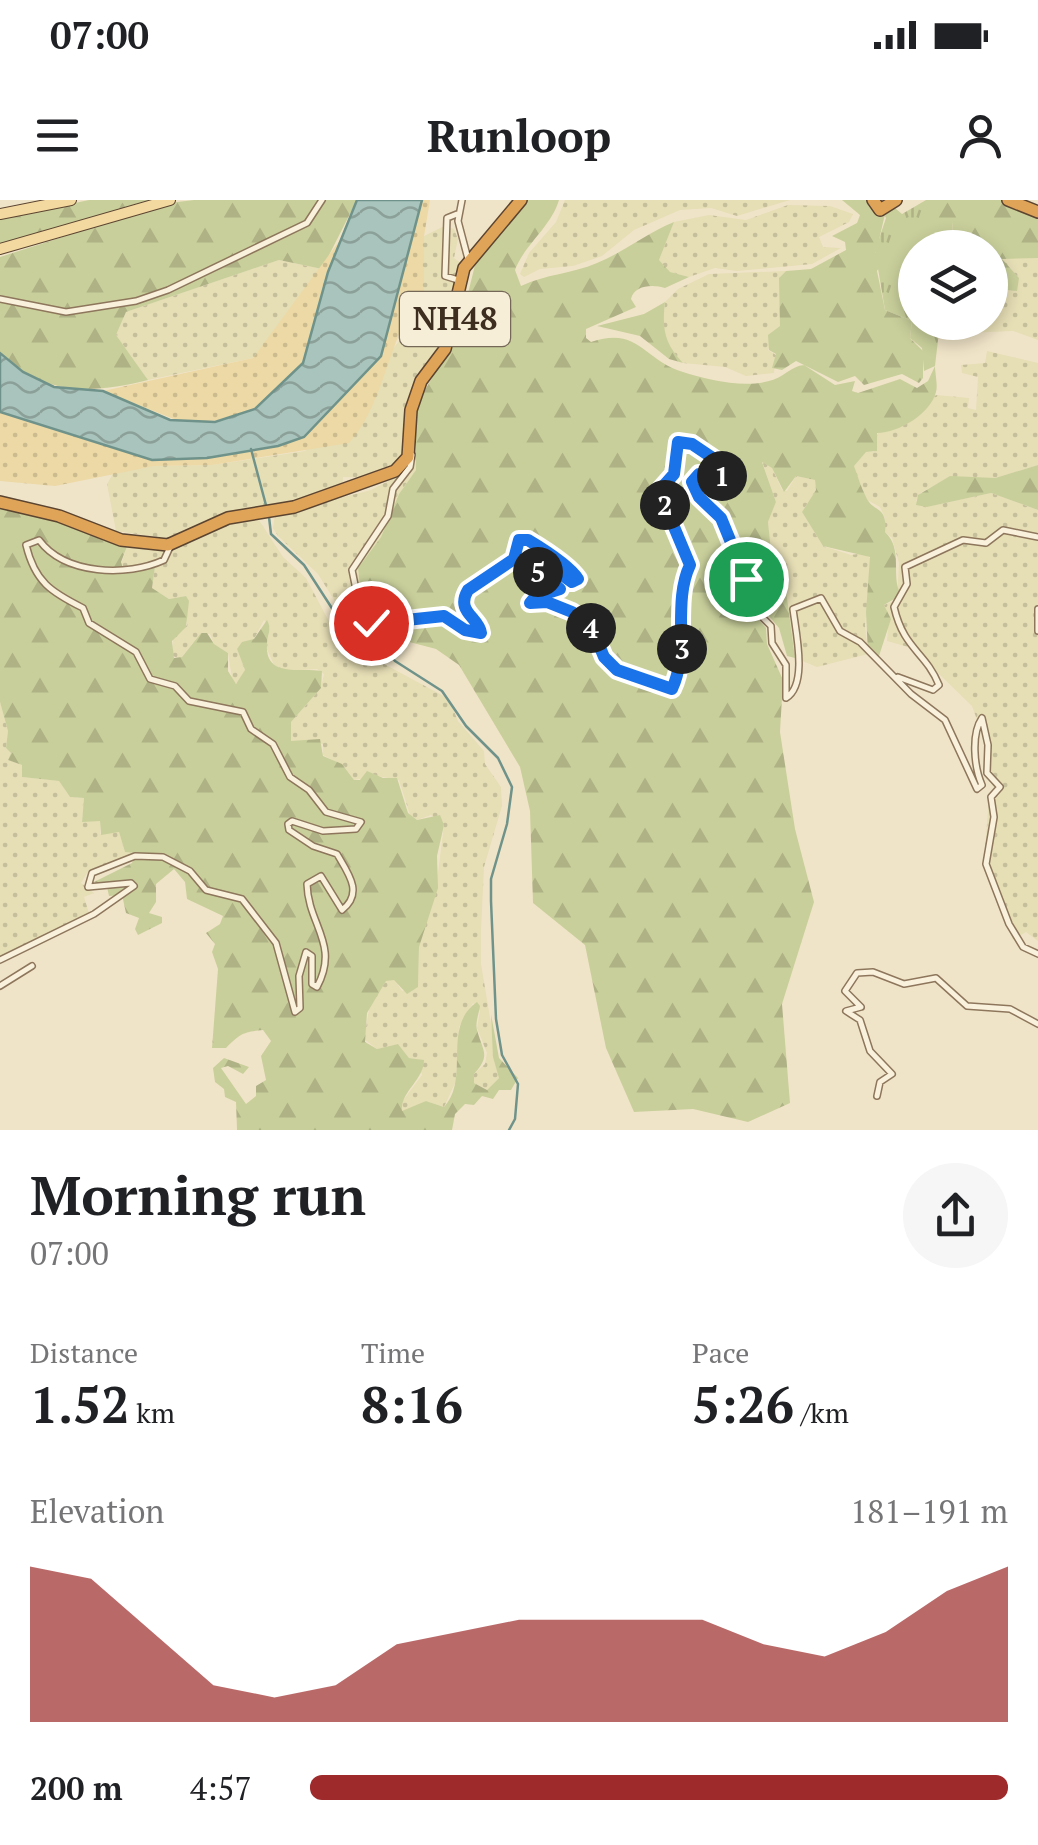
<!DOCTYPE html>
<meta charset="utf-8">
<style>
:root{--surface:#fff;--page:#f6f6f6;--text:#202124;--muted:#757577;--accent:#9e2a2b}
body{margin:0;font-family:"PT Serif",serif;background:var(--page);color:var(--text);height:100vh;display:flex;flex-direction:column;font-size:38px;white-space:nowrap}
*{box-sizing:border-box;margin:0}
p{font-size:32px;color:var(--muted)}
.icon{flex:none;width:55px;height:55px;fill:none;stroke:currentColor;stroke-width:2;stroke-linecap:round;stroke-linejoin:round}
.map{position:relative;height:930px;overflow:hidden}
.details{display:flex;flex-direction:column;background:var(--surface);flex:1}
.details>*{flex:none}
.tools{position:absolute;left:898px;top:30px;display:grid;gap:20px}
.tools a{display:grid;place-items:center;width:110px;height:110px;border-radius:50%;background:var(--surface);box-shadow:0 5px 15px #0003;font-size:50px}
.pin{position:absolute;display:grid;place-items:center;width:85px;height:85px;color:#fff;margin:-42px;border:5px solid #fff;border-radius:50%;box-shadow:0 2px 10px #0007}
.km{position:absolute;width:50px;height:50px;margin:-25px;border-radius:50%;background:#222;color:#fff;font-size:28px;line-height:50px;text-align:center}
.round{display:grid;place-items:center;flex:none;width:105px;height:105px;border-radius:52px;background:var(--page)}
.summary{display:flex;align-items:center;justify-content:space-between;height:170px;padding:0 30px}
h1{font-size:55px;font-weight:700;line-height:75px}
.figures{display:grid;grid-template-columns:repeat(3,1fr);gap:15px;height:170px;padding:10px 30px}
.figures div{display:grid;align-content:center}
.figures b{font-size:50px;font-weight:700}
.figures small{font-size:28px;font-weight:400}
.figures p{font-size:28px}
.chart{height:280px;padding:20px 30px}
.chart p{display:flex;justify-content:space-between}
.chart svg{width:100%;height:180px;margin-top:10px;fill:var(--accent);opacity:.7}
ul{padding:0 30px;list-style:none;font-size:32px}
li{display:grid;grid-template-columns:160px 120px 1fr;align-items:center;height:75px}
li i{height:25px;border-radius:12px;background:var(--accent)}
.status{display:flex;justify-content:space-between;align-items:center;height:70px;padding:0 50px;background:var(--surface);direction:ltr}
.status svg{height:28px;fill:currentColor}
header{display:flex;justify-content:space-between;align-items:center;height:130px;padding:0 30px;background:var(--surface);font-size:45px;font-weight:700}
.map>svg:first-child{display:block}
.farmland{fill:url(#farmland-dots)}
.grass{fill:url(#grass-tufts)}
.forest{fill:url(#forest-firs)}
.sand{fill:url(#sand-dots)}
.water{fill:url(#water-waves);stroke:#6f938a;stroke-width:2.5}
.lines{fill:none;stroke-linecap:round;stroke-linejoin:round}
.stream{stroke:#6f938a;stroke-width:2.5}
.street-casing{stroke:#8d765c;stroke-width:8}
.primary-casing{stroke:#5b4430;stroke-width:12}
.highway-casing{stroke:#5b4430;stroke-width:14}
.street{stroke:#faf1dc;stroke-width:5}
.primary{stroke:#f3d9a0;stroke-width:10}
.highway{stroke:#e0a458;stroke-width:11}
.route-casing{stroke:#fff;stroke-width:20}
.route{stroke:#1a73e8;stroke-width:12}
.labels{text-anchor:middle;stroke-width:9;stroke-linejoin:round;paint-order:stroke}
.shield{fill:#f7eed8;stroke:#756857;stroke-width:2.5}
.shield-label{font-size:32px;font-weight:bold;fill:#3d2e20}
</style>
<div class="status"><b>07:00</b><svg viewBox="0 0 49 12"><path d="M0 12V9h3v3zM5 12V6h3v6zM10 12V3h3v9zM15 12V0h3v12zM26 1h20v11H26zM47 4h2v5h-2z"/></svg></div>
<header><svg class="icon" aria-label="menu" viewBox="0 0 24 24"><path d="M4 6h16M4 12h16M4 18h16"/></svg>Runloop<svg class="icon" aria-label="person" viewBox="0 0 24 24"><circle cx="12" cy="8" r="4"/><path d="M4 21q1-7 8-7t8 7"/></svg></header>
<div class="map">
<svg width="1038" height="930" viewBox="0 0 1038 930">
<defs>
<pattern id="farmland-dots" width="8" height="8" patternUnits="userSpaceOnUse" patternTransform="scale(2.5)"><rect width="8" height="8" fill="#e6deb5"/><path d="M2 2h.1M6 6h.1" fill="none" stroke="#c6bf9b" stroke-width="1.8" stroke-linecap="round"/></pattern>
<pattern id="grass-tufts" width="24" height="20" patternUnits="userSpaceOnUse" patternTransform="scale(2.5)"><rect width="24" height="20" fill="#c9cf9b"/><path d="M3 7l-1-3M5 7V3M7 7l1-3M15 17l-1-3M17 17v-4M19 17l1-3" fill="none" stroke="#aeb285"/></pattern>
<pattern id="forest-firs" width="22" height="20" patternUnits="userSpaceOnUse" patternTransform="scale(2.5)"><rect width="22" height="20" fill="#c9cf9b"/><path d="M5 1l3.5 6h-7zM16 11l3.5 6h-7z" fill="#aeb285"/></pattern>
<pattern id="sand-dots" width="8" height="8" patternUnits="userSpaceOnUse" patternTransform="scale(2.5)"><rect width="8" height="8" fill="#ecd9a5"/><path d="M2 2h.1M6 6h.1" fill="none" stroke="#cbbb8e" stroke-width="1.8" stroke-linecap="round"/></pattern>
<pattern id="water-waves" width="16" height="10" patternUnits="userSpaceOnUse" patternTransform="scale(2.5)"><rect width="16" height="10" fill="#a9c4bc"/><path d="M0 5q4-4 8 0t8 0" fill="none" stroke="#8ba098"/></pattern>
</defs>
<rect width="100%" height="100%" fill="#f0e4c8"/>
<path class="farmland" d="M565,0H842H790L737,16L711,8L680,10L634,30L602,56L573,66L540,69L524,77L520,74L529,53L556,22Z
M788,5L830,6L853,14L849,22L819,37L823,47L841,48L812,64L737,71L715,68L689,77L669,72L659,60L674,22L709,15L746,20Z
M444,26L454,29L458,39L454,58L461,63L439,153L428,167L404,253L394,265L373,278L343,277L342,289L216,320L172,339L116,331L107,284L114,272L154,266L212,265L305,251L401,139L411,107L424,96V36Z
M1004,55L1038,58V140L1013,131L942,134L940,123L990,122V89L1011,91L1019,78L1002,63Z
M279,60L322,69L253,158L148,180L116,135L126,112Z
M786,71L780,77V126L768,150L776,155L774,173L746,176L725,167L683,163L669,148L662,130L665,102L678,89L709,74Z
M987,151L1038,163V265L995,278H948L920,293L916,301L927,307L991,293L1038,310V741L1026,732L1013,740L984,667L989,595L994,588L984,573V539L972,506L912,448L887,441L889,416L884,405L897,400L899,363L892,338L885,332V318L880,307L867,300L853,266L866,252H874L878,232L906,224L936,195L969,198L968,208L976,210L978,177L962,173L961,165L985,163Z
M416,250V270L399,294L381,337L358,368L363,416L339,408L318,374L278,336L273,328L275,315L371,290L396,277Z
M762,261L772,268L782,290L787,291L796,276L815,280L816,290L802,312L823,346L851,355L864,353L872,360L865,425L868,454L817,467L795,458L784,383L766,362L771,350L768,322L776,302Z
M257,317L283,357L306,378L333,429L349,445L449,499L458,521L484,551L485,564L501,587L502,606L484,667L481,731V764L500,877L487,890L474,883V874L485,864L487,853L477,828L480,811L473,803L459,827L456,881L444,907L426,901L410,911H401V903L422,875L418,859L409,858L398,844L377,849L364,839L370,804L386,781L394,779L402,791L418,787L419,747L425,715L435,697L444,625L431,615L417,620L410,615L399,580L377,576L354,580L344,566L323,555V544L291,541V522L321,488L324,474L317,469L285,471L274,465L266,447L270,428L264,420L254,439L237,449L245,470L241,481L233,484L228,453L214,444L210,434L201,433L180,459L173,456V439L187,425L186,396L169,399L152,388L155,367L127,373L120,367L128,344L178,348L230,320Z
M0,502L8,531L6,548L11,553L8,560L22,565V577L59,581L70,597L84,598L82,621H100V634L119,632L125,652H135L87,673L81,683L94,693L84,697L89,713L0,758Z"/>
<path class="grass" d="M926,0H935L953,22L951,43L955,47L915,48V122L940,123L935,166L924,171L922,148L910,138L912,121L885,110L875,51L886,18L883,13L895,8L902,14Z"/>
<path class="forest" d="M89,0H169L0,45V19Z
M194,0H357L322,69L279,60L126,112L116,135L148,180C92,194 43,196 0,153V57L169,3Z
M528,0H559C551,27 525,44 515,70L521,86C546,74 571,74 597,63C624,52 647,33 674,22L659,60L670,72L689,77L665,88C653,84 634,85 631,99L636,107L586,129V138L591,142C639,126 643,160 683,172C708,180 743,188 769,181C783,178 791,166 804,165L835,185L855,181L852,191L858,193L900,179L917,188L928,181L935,166C935,173 938,185 936,192C931,213 899,233 877,233V251L866,252L854,266C858,277 861,287 866,297C873,313 888,305 885,332C904,350 890,376 901,395L884,405L891,419L879,456L868,454L866,412L870,357L823,346L802,312L816,290L815,280L796,276L784,292L772,268L762,262L776,302L768,322L771,350L766,363L784,376L795,458L787,456L779,428L762,408L761,387L749,371L747,356L733,342L726,315L699,291L696,283L701,277L733,279L737,270L697,245L689,234L671,247V273L658,285L656,295L685,370L671,480L666,485L609,459C596,424 575,398 534,403L540,397L563,393L564,388L553,380L533,377L556,374L575,383L579,378L570,363L525,335L517,338L511,356L462,388L459,405L474,429L444,413L404,416L376,398L370,400L369,419L363,416L358,368L381,337L399,294L416,270V214L422,195L458,134L475,65Z
M842,0H868L873,11L885,14L879,40L883,44L875,52L883,61L877,71L885,110L912,121L910,138L923,151V178L919,183L902,174L864,185L855,176L838,182L796,161L782,170L772,168L776,154L769,150L768,135L780,126L779,78L786,71L811,69L846,50L845,42L832,36L857,23L860,15Z
M935,0H1004L1038,16V58L1002,59L1019,78L1017,91L990,89V48L955,47L951,43L953,22L931,17Z
M665,102C662,129 664,143 683,163L669,159L640,136L597,126L644,114Z
M683,245L725,273L691,274L688,283L721,330L742,380L751,387L756,417L766,428L767,444L783,480L780,532L795,629L814,702L782,804L790,903L748,922L693,909L634,912L606,848L585,745L533,703L530,611L520,567L459,465L436,449L398,439L384,427L374,409L376,406L395,423L448,422L478,439L486,434L468,407L467,397L511,365L526,342L558,362L570,377L556,369L530,370L529,384L548,383L556,390L531,397L527,403L533,410C590,410 579,444 615,473C631,486 654,489 674,494L688,452L685,417L691,359L662,288L676,275Z
M1038,265V310L991,293L927,307L916,305L918,295L950,276L995,278Z
M0,306L29,310L128,344L121,362L124,372L155,367L152,388L169,399L186,396L189,401L186,427L172,441L174,458L182,457L201,433H207L214,444L228,453V471L236,484L245,470L237,449L242,442L254,439L267,420C272,430 268,432 267,443C264,479 301,467 322,471L321,488L291,522V541L320,539L323,556L342,564L354,580H360L367,571L383,578H397L408,613L417,620L440,615L444,625L437,656L438,688L419,747L418,787L407,794L394,780L386,781L367,813L365,842L377,849L398,844L409,858L424,860C424,880 400,892 402,911L426,901L444,907C471,878 441,827 477,802L480,806C479,813 475,823 477,830C483,852 491,855 474,874V883L487,890L499,878L493,857L491,814L499,858L518,878L511,890H499L493,899L482,896L474,905L465,904L455,914L452,930H237L236,902L225,897L224,889L215,882L213,868L224,858L249,867L243,874L228,866L221,868L246,904L256,896V886L266,880L261,856L271,841L263,830C243,832 240,834 226,848H212L218,769L212,752L215,744L206,733L220,724L223,716L187,699L185,682L174,669L156,684V702L149,713L162,717V723L138,735L135,729L139,718L126,713L122,695L109,696L107,687L94,682L132,663L136,653L125,652L119,632L101,635L100,621L82,622L84,598L70,597L59,581L22,577V565L8,560L11,553L6,548L8,531L0,502Z"/>
<path class="sand" d="M422,0H430L424,36V96C390,124 387,202 349,243L212,265L154,266L55,286L0,281V212L152,260L207,258L278,246L304,236L357,179L392,118Z
M340,40L303,163L255,209L231,219L184,223L103,191L253,158Z"/>
<path class="water" d="M357,0H422L381,156L304,237L278,246L207,258L152,260L0,212V153L23,172L54,187L103,191L170,220L215,222L255,209L303,163L328,72Z"/>
<g class="lines">
<path class="stream" d="M251,249L267,309
M269,317L271,334L304,365L346,430L360,441L387,451L395,461L442,491L466,526L498,558L512,587L507,624L491,679V701L496,819L502,855L518,884L515,919L509,930"/>
<g class="street-casing">
<path id="street" d="M462,0L458,21L468,59
M457,14L447,18L445,76L458,80
M0,99L66,112L136,101L168,90L307,23L322,0
M412,255L410,267L393,289L388,316L352,370L362,419L374,422L370,406L376,402L397,421L444,417L465,430L481,433L464,408L463,398L513,359L519,341L528,340C542,349 569,365 578,379L572,382L558,372L534,373L533,381L552,382L561,389L535,397L530,403C536,404 541,402 546,402C583,403 593,438 608,463L667,490L675,486L682,453L684,379L690,365L660,298V287L673,274L678,242L692,244L732,271L729,277L696,274L691,282C697,299 712,304 721,318C726,326 724,333 727,341C732,355 745,377 755,387L757,412L771,426L772,443L786,465V498C808,485 796,433 793,409L821,398L840,431L860,442L911,494L945,520L977,589L982,585C974,567 971,534 982,518L988,545L987,573L1000,587L991,597L994,617L986,664L1009,724L1023,747L1038,754
M1038,409V431
M898,477L933,490L939,485C925,451 904,450 894,407L907,384L905,367L963,340L986,343L1003,330L1038,337
M0,760L94,714L134,686L131,683L88,687L92,673L135,656L163,657L190,671L206,690L242,699L276,743L295,812L300,808L299,776L306,752L312,756V784L317,787C340,744 308,725 307,684L321,676L342,710C364,693 348,673 337,654L313,646L289,630L288,624L292,621L323,631L356,629L361,622L326,612L309,590L290,577L273,544L251,529L243,512L189,501L175,486L150,479L136,452L89,423L83,408C51,392 35,382 26,345L39,340C65,375 127,377 164,360L170,347
M0,786L32,766
M877,896L880,882L892,874L870,851L860,820L846,811L861,807L845,791L857,773L873,772L904,784L936,778L967,806L1010,809L1038,824"/>
</g>
<g class="primary-casing">
<path id="primary" d="M0,14L71,0
M0,49L170,0"/>
</g>
<g class="highway-casing">
<path id="highway" d="M873,0L880,10L896,0
M1008,0L1038,12
M0,302L59,316L121,340L168,345L228,318L294,307L395,271L408,257L411,210L421,181L445,149L464,68L521,0"/>
</g>
<use href="#street" class="street"/>
<use href="#primary" class="primary"/>
<use href="#highway" class="highway"/>
</g>
<g class="lines">
<g class="route-casing">
<path id="route" d="M371,423L370,406L376,402L397,421L444,416L465,430L481,433C479,417 455,412 468,390L514,359L519,340H528C543,349 569,365 578,379L572,382L558,372L534,373L533,381L552,382L560,389L535,397L530,403L547,402L572,412L592,428L604,457L617,470L672,489C690,451 672,403 690,365L659,291L674,274L678,242L692,244L732,271L729,277L699,274L692,282L699,297L721,318L746,379"/>
</g>
<use href="#route" class="route"/>
</g>
<g class="labels">
<rect class="shield" x="400" y="92" width="110" height="54" rx="8"/>
<g class="shield-label">
<text x="455" y="130">NH48</text>
</g>
</g>
</svg>
<div class="tools">
<a><svg class="icon" aria-label="layers" viewBox="0 0 24 24"><path d="M12 4l9 5-9 5-9-5zM3 14l9 5 9-5"/></svg></a>
</div>
<div class="pin" style="left:746px;top:379px;background:#1e9e55"><svg class="icon" aria-label="arrive" viewBox="0 0 24 24"><path d="M6 21V4h12l-3 4 3 4H6"/></svg></div>
<div class="pin" style="left:371px;top:423px;background:#d93025"><svg class="icon" aria-label="check" viewBox="0 0 24 24"><path d="M5 12l5 5 9-10"/></svg></div>
<b class="km" style="left:722px;top:276px">1</b>
<b class="km" style="left:665px;top:305px">2</b>
<b class="km" style="left:682px;top:449px">3</b>
<b class="km" style="left:591px;top:428px">4</b>
<b class="km" style="left:538px;top:372px">5</b>
</div>
<section class="details">
<div class="summary"><div><h1>Morning run</h1><p>07:00</p></div><a class="round"><svg class="icon" aria-label="share" viewBox="0 0 24 24"><path d="M12 15V3M7 8l5-5 5 5M5 13v7h14v-7"/></svg></a></div>
<div class="figures">
<div><p>Distance</p><b>1.52<small> km</small></b></div>
<div><p>Time</p><b>8:16</b></div>
<div><p>Pace</p><b>5:26<small> /km</small></b></div>
</div>
<div class="chart"><p><span>Elevation</span>181–191 m</p>
<svg viewBox="0 0 160 44" preserveAspectRatio="none"><path d="M0 44V6L10 9L20 22L30 35L40 38L50 35L60 25L70 22L80 19L90 19L100 19L110 19L120 25L130 28L140 22L150 12L160 6V44z"/></svg>
</div>
<ul>
<li><b>200 m</b>4:57<i style="width:100%"></i></li>
</ul>
</section>
